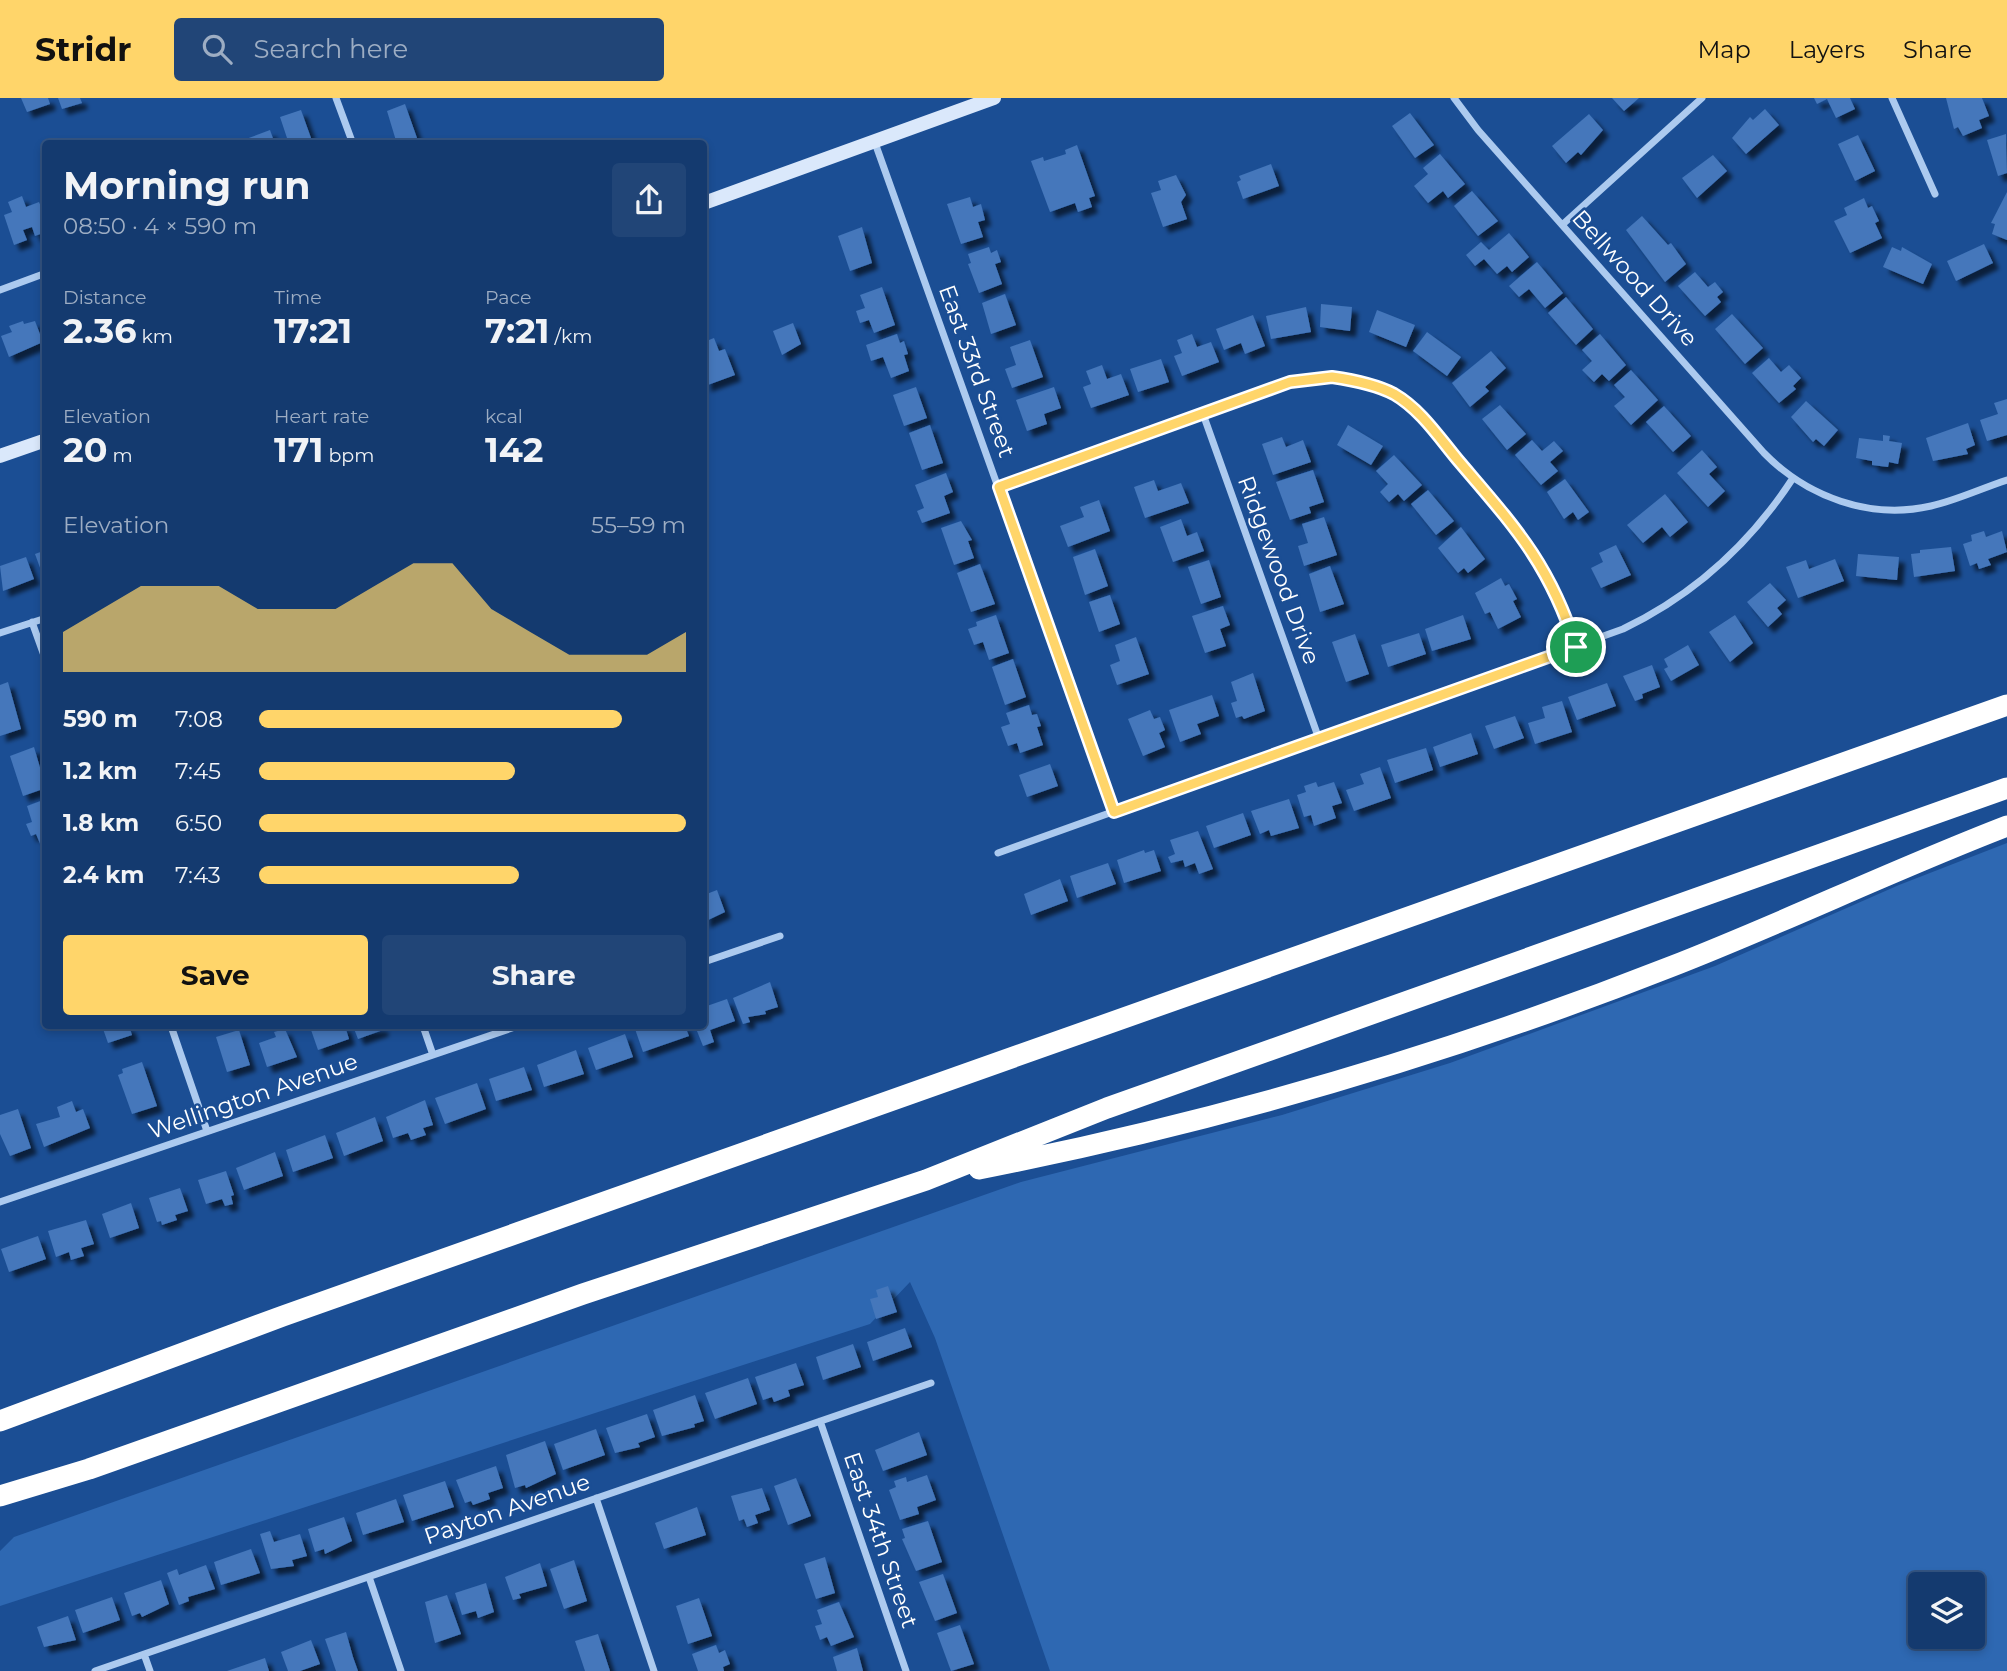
<!DOCTYPE html>
<meta charset="utf-8">
<style>
:root{--surface:#143a6f;--page:#214577;--text:#f1f3f6;--muted:#9dadc3;--line:#335482;--accent:#ffd56a}
body{margin:0;font-family:Montserrat,sans-serif;background:var(--page);color:var(--text);height:100vh;display:flex;flex-direction:column;font-size:26px;white-space:nowrap}
*{box-sizing:border-box;margin:0}
p{font-size:23px;color:var(--muted)}
.icon{flex:none;width:38px;height:38px;fill:none;stroke:currentColor;stroke-width:2;stroke-linecap:round;stroke-linejoin:round}
.map{position:relative;flex:1;overflow:hidden}
.drawer{position:absolute;left:42px;top:42px;width:665px;height:889px;display:flex;flex-direction:column;background:var(--surface);border-radius:7px;box-shadow:0 4px 10px #0003,0 0 0 2px var(--line)}
.drawer>*{flex:none}
.tools{position:absolute;left:1908px;top:1474px;display:grid;gap:14px}
.tools a{display:grid;place-items:center;width:77px;height:77px;border-radius:7px;background:var(--surface);box-shadow:0 4px 10px #0003,0 0 0 2px var(--line);font-size:35px}
.pin{position:absolute;display:grid;place-items:center;width:60px;height:60px;color:#fff;margin:-30px;border:4px solid #fff;border-radius:50%;box-shadow:0 2px 7px #0007}
.round{display:grid;place-items:center;flex:none;width:74px;height:74px;border-radius:7px;background:var(--page)}
.overview{display:flex;align-items:center;justify-content:space-between;height:119px;padding:0 21px}
h1{font-size:38px;font-weight:700;line-height:52px}
.figures{display:grid;grid-template-columns:repeat(3,1fr);gap:10px;height:119px;padding:7px 21px}
.figures div{display:grid;align-content:center}
.figures b{font-size:35px;font-weight:700}
.figures small{font-size:19px;font-weight:400}
.figures p{font-size:19px}
.chart{height:196px;padding:14px 21px}
.chart p{display:flex;justify-content:space-between}
.chart svg{width:100%;height:126px;margin-top:7px;fill:var(--accent);opacity:.7}
.cta{display:flex;gap:14px;margin-top:auto;padding:14px 21px}
.cta a{flex:1;height:80px;border-radius:7px;background:var(--accent);color:#111;font-size:28px;font-weight:700;line-height:80px;text-align:center}
.cta a+a{background:var(--page);color:var(--text)}
ul{padding:0 21px;list-style:none;font-size:23px}
li{display:grid;grid-template-columns:112px 84px 1fr;align-items:center;height:52px}
li i{height:18px;border-radius:9px;background:var(--accent)}
header{display:flex;align-items:center;gap:42px;box-sizing:border-box;height:98px;padding:0 35px;background:var(--accent);color:#111}
header strong{font-size:33px}
nav{display:flex;gap:38px;margin-inline-start:auto;font-size:24px}
.search{width:490px;height:63px;background:var(--page);display:flex;align-items:center;gap:18px;box-sizing:border-box;padding:0 24px;border-radius:7px;color:var(--muted);font-size:26px}
.map>svg:first-child{display:block}
.green{fill:#2e68b2;fill-rule:evenodd}
.building{fill:#47b;filter:url(#shadow)}
.lines{fill:none;stroke-linecap:round;stroke-linejoin:round}
.minor{stroke:#accaef;stroke-width:7}
.secondary{stroke:#dae8fb;stroke-width:14}
.motorway{stroke:#fff;stroke-width:21}
.route-casing{stroke:#fff;stroke-width:14}
.route{stroke:#ffd56a;stroke-width:9}
.labels{text-anchor:middle;stroke-width:5;stroke-linejoin:round;paint-order:stroke}
.street-label{font-size:23px;fill:#fff;stroke:#1b4e94}
</style>
<header>
<strong>Stridr</strong>
<div class="search"><svg class="icon" aria-label="search" viewBox="0 0 24 24"><circle cx="10" cy="10" r="6"/><path d="M15 15l6 6"/></svg>Search here</div>
<nav><a>Map</a><a>Layers</a><a>Share</a></nav>
</header>
<div class="map">
<svg width="2007" height="1573" viewBox="0 0 2007 1573">
<defs>
<filter id="shadow"><feDropShadow dx="6" dy="6" stdDeviation="2" flood-color="#0009"/></filter>
</defs>
<rect width="100%" height="100%" fill="#1b4e94"/>
<path class="green" d="M2007,745V1573H1050L935,1240L910,1184L870,1226L0,1508V1453L14,1439L1021,1084L1282,1017L1450,965L1715,868L1899,787ZM1920,1486H1972V1538H1920Z"/>
<path class="building" d="M21,0H48L50,6L27,14Z
M58,0H80L82,5L62,11Z
M1612,0H1639L1624,13Z
M1814,0H1850L1855,11L1836,20L1827,1L1817,6Z
M1946,0H1982L1989,18L1979,22L1982,30L1963,38L1958,29L1954,31Z
M405,6L417,40L397,46L387,13Z
M1765,11L1779,27L1746,56L1732,40L1750,19L1753,22Z
M301,12L311,40L289,46L280,19Z
M1410,15L1434,47L1415,60L1392,28Z
M1589,16L1603,32L1581,57L1578,54L1566,65L1552,48Z
M270,32L275,46H248L246,41Z
M2006,36L2007,75L1998,78L1987,42Z
M1858,37L1875,73L1855,83L1838,46Z
M1077,47L1095,98L1089,100L1092,109L1078,114L1075,105L1050,114L1031,63L1043,59L1044,63L1066,56L1065,52Z
M1440,56L1465,86L1448,100L1443,93L1428,105L1414,88L1428,76L1423,70Z
M1713,57L1727,73L1697,100L1682,80Z
M1271,66L1279,88L1243,101L1237,84L1241,82L1239,78Z
M1176,77L1186,97L1181,104L1187,121L1163,129L1151,95L1161,92L1158,83Z
M1472,93L1498,123L1478,138L1454,108Z
M2007,94V142L1992,136L1995,126L1991,125Z
M22,98L26,109L39,104L46,120V134L35,138L32,129L23,132L27,142L14,147L4,117L12,114L8,104Z
M970,99L973,109L981,106L985,122L978,124L983,139L961,146L947,106Z
M1864,100L1868,110L1872,108L1879,123L1875,125L1882,140L1850,155L1834,123L1847,117L1844,110Z
M1642,118L1668,147L1671,145L1686,166L1665,184L1626,132Z
M862,129L872,165L850,173L838,138Z
M1509,135L1529,159L1512,174L1507,168L1497,176L1484,161L1475,168L1466,157L1481,144L1489,152Z
M1984,146L1993,165L1956,183L1947,163Z
M989,149L991,155L997,152L1001,164L995,166L1002,186L979,195L968,166L971,165L968,156Z
M1892,149L1901,153L1902,149L1932,166L1923,186L1883,169Z
M1537,164L1563,195L1545,210L1529,191L1519,199L1509,188Z
M1695,174L1708,189L1715,184L1723,194L1717,199L1721,204L1705,218L1678,188Z
M882,189L895,227L874,235L869,222L860,225L856,213L865,210L860,197Z
M1005,196L1016,227L991,236L982,205Z
M1566,199L1593,231L1576,247L1548,215Z
M1321,206L1352,209L1350,233L1320,229Z
M1306,209L1311,234L1271,241L1266,218Z
M1377,212L1415,227L1406,249L1369,234Z
M1732,216L1763,250L1745,266L1715,231Z
M1253,217L1265,248L1245,256L1241,245L1224,252L1216,231Z
M23,223L24,226L35,223L43,244L9,259L1,238L12,234L9,228Z
M793,225L801,246L782,257L773,233Z
M1427,234L1461,259L1447,278L1413,253Z
M897,236L900,245L904,243L908,256L904,257L909,273L891,280L883,259L871,263L866,247Z
M1192,236L1197,249L1211,244L1219,264L1182,278L1174,258L1182,255L1177,242Z
M1600,236L1626,267L1609,283L1602,276L1594,284L1582,272L1592,263L1582,252Z
M714,240L719,253L725,251L735,277L705,288L704,244Z
M1030,242L1043,279L1012,290L1005,271L1016,267L1010,249Z
M1491,253L1506,270L1485,289L1489,293L1470,309L1452,285Z
M1769,260L1781,274L1789,267L1801,280L1793,288L1796,291L1779,305L1752,275Z
M1161,261L1169,284L1138,294L1130,271Z
M1102,267L1107,281L1121,276L1129,297L1091,310L1083,289L1091,286L1086,273Z
M1631,272L1658,302L1631,327L1614,308L1625,299L1614,287Z
M916,289L927,320L904,328L893,297Z
M1054,289L1061,310L1044,316L1047,326L1027,333L1016,302Z
M2007,301V337L1987,343L1980,322L1998,316L1994,305Z
M1806,303L1838,332L1824,348L1816,341L1813,344L1791,319Z
M1500,307L1526,336L1507,352L1482,321Z
M1664,308L1691,338L1673,354L1646,324Z
M1968,325L1975,347L1966,351L1968,356L1933,363L1926,340Z
M930,327L943,365L922,372L909,335Z
M1348,327L1383,348L1371,367L1337,347Z
M1883,337L1890,338L1889,343L1902,345L1898,366L1889,364L1888,369L1872,367V363L1856,360L1859,340L1883,343Z
M1282,339L1286,349L1303,342L1311,364L1273,377L1262,346Z
M1532,342L1542,353L1554,343L1563,353L1550,364L1558,373L1541,387L1515,357Z
M1702,352L1717,369L1709,376L1725,393L1708,409L1677,375Z
M1394,357L1422,387L1404,403L1398,396L1389,404L1380,394L1388,386L1376,373Z
M1313,372L1324,404L1309,409L1311,415L1290,422L1276,384Z
M946,375L953,394L944,398L950,415L922,425L917,413L924,410L915,387Z
M1565,381L1589,414L1578,422L1573,414L1564,421L1547,394Z
M1154,382L1158,393L1181,385L1189,405L1145,420L1134,389Z
M1428,392L1454,423L1436,437L1411,406Z
M1665,396L1688,424L1670,439L1662,429L1643,445L1627,427Z
M1099,402L1110,433L1068,449L1060,428L1084,419L1080,409Z
M1324,419L1337,457L1304,468L1298,448L1308,445L1302,426Z
M1181,421L1187,438L1197,434L1204,453L1173,464L1160,429Z
M961,423L972,442L968,443L974,460L954,467L941,430Z
M1461,429L1485,461L1468,475L1464,470L1458,475L1438,450Z
M1984,433L1986,439L2002,433L2007,454L1988,461L1991,467L1979,471L1977,465L1970,468L1963,446L1972,443L1971,437Z
M1616,447L1631,477L1601,490L1591,470L1603,464L1599,455Z
M1951,449L1955,473L1914,479L1911,456L1920,455V452Z
M1095,451L1108,488L1085,497L1073,459Z
M46,452V477L43,478L35,456Z
M1858,456L1899,459L1897,482L1856,478Z
M26,459L34,481L3,493L0,468Z
M1835,461L1844,483L1798,500L1786,469L1806,462L1809,471Z
M1209,462L1221,499L1201,506L1188,469Z
M980,466L995,506L971,514L957,475Z
M1330,468L1344,506L1320,514L1309,476Z
M1501,480L1505,488L1509,486L1517,501L1513,503L1521,519L1498,531L1490,514L1485,516L1475,495Z
M1770,485L1786,502L1777,510L1782,516L1768,529L1747,504Z
M1110,497L1120,526L1099,534L1089,504Z
M1223,508L1230,527L1220,531L1226,548L1205,555L1192,518Z
M996,517L1009,555L989,562L983,544L974,547L968,531L977,528L976,524Z
M1463,517L1471,541L1432,553L1425,531Z
M1735,517L1753,545L1730,564L1709,534Z
M1419,535L1426,556L1388,569L1381,547Z
M1355,536L1369,576L1346,584L1332,544Z
M1136,539L1149,576L1117,587L1110,567L1120,563L1115,547Z
M1688,547L1699,567L1671,583L1664,571L1668,569L1664,561Z
M1013,561L1026,599L1005,607L992,569Z
M1652,567L1660,589L1642,596L1643,600L1635,603L1623,578Z
M1253,575L1265,613L1244,621L1242,618L1236,620L1231,605L1237,603L1231,584Z
M8,584L21,631L0,638V587Z
M1607,585L1616,608L1577,622L1568,599Z
M1212,597L1219,618L1197,626L1201,636L1180,644L1169,612Z
M1562,603L1572,634L1535,646L1528,625L1545,620L1542,609Z
M1029,607L1032,617L1037,616L1041,628L1037,629L1043,647L1020,655L1017,645L1008,648L1001,629L1010,626L1006,615Z
M1150,612L1154,621L1160,619L1165,632L1159,635L1165,649L1143,658L1128,621Z
M1515,618L1524,640L1494,651L1485,628Z
M1471,635L1478,656L1440,669L1433,649Z
M34,649L46,690L23,698L10,658Z
M1426,650L1433,672L1395,685L1387,662Z
M1050,666L1058,688L1027,699L1019,677Z
M1380,669L1391,700L1354,713L1346,692L1364,686L1360,676Z
M1316,684L1318,689L1334,684L1342,705L1332,708L1336,720L1314,728L1311,717L1304,719L1297,697L1306,694L1304,688Z
M46,701V747L41,748L36,736L31,738L26,726L32,724L27,708Z
M1289,701L1299,730L1271,738L1269,732L1260,736L1251,713Z
M1243,715L1251,737L1214,750L1206,728Z
M1198,733L1213,771L1199,776L1195,765L1185,769L1183,762L1171,765L1168,759L1175,756L1170,742Z
M1144,752L1145,755L1154,752L1161,773L1124,785L1117,762Z
M1108,765L1116,786L1077,800L1070,778Z
M1060,781L1068,803L1031,817L1024,796Z
M717,792L725,814L704,824V797Z
M770,884L778,909L765,913L766,916L748,919L750,924L743,926L733,900Z
M727,901L735,923L710,932L714,944L703,948L695,928H704V909Z
M102,928H129L132,937L108,945Z
M314,928H345L349,941L318,952L310,929Z
M353,928H382L383,932L358,941Z
M644,928H685L689,938L643,954L635,931Z
M285,931L297,959L267,969L259,945L276,939L274,934Z
M239,932L250,967L227,974L216,939Z
M625,936L633,959L596,972L588,950Z
M576,952L584,976L544,989L537,967Z
M142,964L157,1008L132,1016L118,977L123,975L122,971Z
M524,969L532,992L496,1003L489,981Z
M477,985L486,1011L445,1026L435,1000Z
M425,1002L433,1027L423,1030L426,1037L411,1042L408,1035L393,1040L386,1019Z
M72,1003L76,1014L83,1011L90,1030L44,1049L36,1026L60,1019L57,1009Z
M18,1011L31,1050L10,1058L0,1036V1017Z
M375,1019L383,1043L344,1058L336,1035Z
M325,1037L333,1060L293,1074L286,1052Z
M275,1054L283,1078L244,1092L236,1070Z
M226,1073L234,1097L231,1098L233,1106L225,1108L222,1101L206,1106L198,1082Z
M180,1090L188,1113L175,1117L177,1122L162,1127L161,1123L157,1124L149,1100Z
M131,1105L139,1130L110,1140L102,1116Z
M86,1122L94,1146L81,1150L84,1158L71,1162L69,1154L56,1159L48,1133Z
M38,1138L46,1161L9,1174L1,1151Z
M888,1188L897,1214L876,1221L870,1201L878,1199L876,1192Z
M905,1230L912,1249L873,1263L867,1244Z
M853,1246L861,1269L823,1282L816,1259Z
M796,1265L804,1287L788,1292L790,1298L774,1304L772,1299L763,1302L755,1279Z
M748,1280L757,1306L715,1321L705,1295Z
M695,1297L704,1323L694,1326L695,1329L662,1338L653,1312Z
M647,1316L655,1339L638,1345L640,1349L615,1355L606,1330Z
M596,1331L605,1357L563,1372L554,1346Z
M919,1334L927,1357L883,1373L875,1352Z
M545,1343L556,1376L526,1390L525,1387L515,1390L506,1357Z
M496,1368L503,1390L488,1395L490,1401L473,1407L471,1403L465,1405L456,1382Z
M927,1377L936,1402L917,1409L919,1416L900,1422L889,1392L896,1389L894,1383L906,1379L907,1384Z
M796,1380L811,1418L788,1427L774,1388Z
M445,1383L454,1409L412,1423L403,1397Z
M762,1390L770,1412L755,1417L758,1425L747,1429L744,1421L739,1423L731,1398Z
M396,1401L404,1424L363,1437L356,1415Z
M697,1409L706,1437L664,1451L655,1425Z
M344,1419L352,1443L325,1456L324,1451L315,1454L308,1431Z
M928,1423L942,1464L916,1473L902,1441L905,1440L902,1431Z
M270,1433L274,1444L300,1436L307,1458L292,1462L294,1468L271,1471L260,1436Z
M251,1451L260,1475L221,1487L214,1464Z
M825,1459L835,1495L816,1501L804,1466Z
M574,1462L587,1503L564,1511L550,1471Z
M540,1465L547,1488L519,1496L521,1500L513,1502L505,1479Z
M206,1467L215,1491L188,1499L189,1503L179,1507L167,1475L177,1471L179,1477Z
M943,1476L957,1515L935,1523L919,1484Z
M161,1482L169,1506L142,1519L140,1515L132,1518L124,1495Z
M486,1485L494,1514L478,1520L476,1513L462,1517L455,1495Z
M447,1497L461,1536L435,1545L425,1504Z
M112,1499L120,1522L83,1535L75,1512Z
M699,1500L712,1538L688,1546L676,1508Z
M839,1504L854,1539L831,1548L827,1539L820,1542L815,1528L822,1526L817,1512Z
M68,1518L76,1542L44,1549L37,1529Z
M960,1527L974,1566L951,1573L937,1535Z
M346,1534L353,1559L358,1573H336L325,1541Z
M598,1536L610,1573H585L575,1543Z
M311,1542L320,1566L300,1573H288L281,1554Z
M716,1547L719,1555L725,1552L730,1566L723,1569L724,1573H698L692,1556Z
M857,1550L863,1573H837L833,1559Z
M265,1560L269,1573H227Z"/>
<g class="lines">
<path class="minor" d="M336,0L353,46
M1454,0L1478,32L1764,355C1807,399 1870,422 1931,408C1957,402 1982,390 2007,382
M1892,0L1935,96
M874,42L1114,714
M1562,127L1702,0
M0,192L46,175
M1203,316L1319,641
M999,389L1290,284C1325,276 1363,279 1394,296C1422,312 1441,341 1461,365C1513,428 1551,468 1575,549
M32,524L46,563
M0,535L46,520
M998,755L1623,531C1694,497 1750,446 1793,380
M704,864L780,838
M171,928L207,1033
M423,928L433,957
M0,1104L518,928
M820,1323L906,1573
M596,1400L654,1573
M369,1479L401,1573
M144,1556L150,1573
M95,1573L931,1285"/>
<path class="secondary" d="M704,105L994,0
M0,358L46,342"/>
<path class="motorway" d="M979,1071C1217,1024 1444,958 1670,869C1783,825 1893,772 2007,728
M0,1323L283,1218L2007,607
M0,1398L89,1371L583,1196L926,1082L1107,1010L2007,690"/>
</g>
<g class="lines">
<g class="route-casing">
<path id="route" d="M1332,279C1353,282 1375,286 1394,296C1420,311 1438,338 1457,361C1513,427 1549,464 1576,549L1114,714L999,389L1290,284Z"/>
</g>
<use href="#route" class="route"/>
</g>
<g class="labels">
<g class="street-label">
<text transform="translate(1635 180) rotate(48)" y="8">Bellwood Drive</text>
<text transform="translate(977 273) rotate(70)" y="8">East 33rd Street</text>
<text transform="translate(1279 472) rotate(70)" y="8">Ridgewood Drive</text>
<text transform="translate(253 998) rotate(-19)" y="8">Wellington Avenue</text>
<text transform="translate(507 1411) rotate(-19)" y="8">Payton Avenue</text>
<text transform="translate(881 1442) rotate(71)" y="8">East 34th Street</text>
</g>
</g>
</svg>
<div class="tools">
<a><svg class="icon" aria-label="layers" viewBox="0 0 24 24"><path d="M12 4l9 5-9 5-9-5zM3 14l9 5 9-5"/></svg></a>
</div>
<div class="pin" style="left:1576px;top:549px;background:#1e9e55"><svg class="icon" aria-label="arrive" viewBox="0 0 24 24"><path d="M6 21V4h12l-3 4 3 4H6"/></svg></div>
<section class="drawer">
<div class="overview"><div><h1>Morning run</h1><p>08:50 · 4 × 590 m</p></div><a class="round"><svg class="icon" aria-label="share" viewBox="0 0 24 24"><path d="M12 15V3M7 8l5-5 5 5M5 13v7h14v-7"/></svg></a></div>
<div class="figures">
<div><p>Distance</p><b>2.36<small> km</small></b></div>
<div><p>Time</p><b>17:21</b></div>
<div><p>Pace</p><b>7:21<small> /km</small></b></div>
</div>
<div class="figures">
<div><p>Elevation</p><b>20<small> m</small></b></div>
<div><p>Heart rate</p><b>171<small> bpm</small></b></div>
<div><p>kcal</p><b>142</b></div>
</div>
<div class="chart"><p><span>Elevation</span>55–59 m</p>
<svg viewBox="0 0 160 44" preserveAspectRatio="none"><path d="M0 44V30L10 22L20 14L30 14L40 14L50 22L60 22L70 22L80 14L90 6L100 6L110 22L120 30L130 38L140 38L150 38L160 30V44z"/></svg>
</div>
<ul>
<li><b>590 m</b>7:08<i style="width:85%"></i></li>
<li><b>1.2 km</b>7:45<i style="width:60%"></i></li>
<li><b>1.8 km</b>6:50<i style="width:100%"></i></li>
<li><b>2.4 km</b>7:43<i style="width:61%"></i></li>
</ul>
<div class="cta"><a>Save</a><a>Share</a></div>
</section>
</div>
